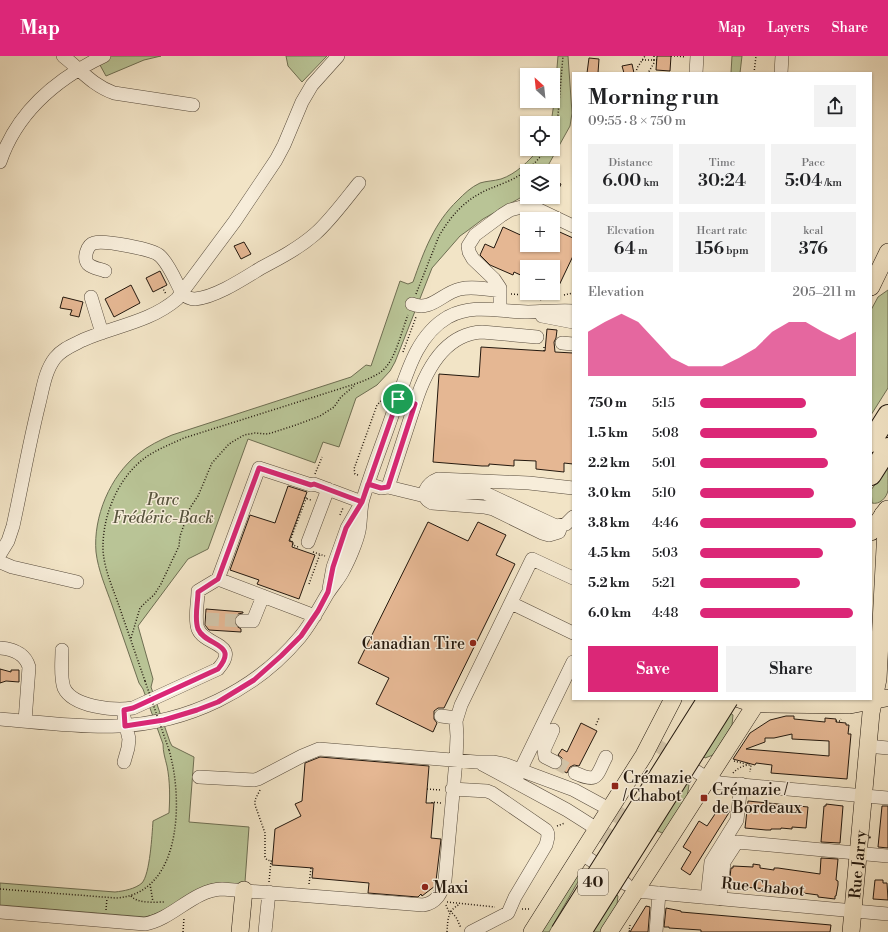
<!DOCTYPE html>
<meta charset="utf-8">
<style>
:root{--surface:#fff;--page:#f2f2f2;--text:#202124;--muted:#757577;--accent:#db2777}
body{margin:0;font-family:"Libre Bodoni",serif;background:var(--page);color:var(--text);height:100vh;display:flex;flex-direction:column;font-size:15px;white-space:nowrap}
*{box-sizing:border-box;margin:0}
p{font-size:13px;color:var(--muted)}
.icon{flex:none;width:22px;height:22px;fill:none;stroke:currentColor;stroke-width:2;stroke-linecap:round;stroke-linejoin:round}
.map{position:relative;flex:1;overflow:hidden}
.side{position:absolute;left:572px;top:16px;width:300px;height:628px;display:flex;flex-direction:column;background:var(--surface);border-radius:0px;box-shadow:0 1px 3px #0004}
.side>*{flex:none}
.needle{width:26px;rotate:333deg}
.controls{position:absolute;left:520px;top:12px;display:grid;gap:8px}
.controls a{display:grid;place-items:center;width:40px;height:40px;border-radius:0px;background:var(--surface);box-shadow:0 1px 3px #0004;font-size:20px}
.pin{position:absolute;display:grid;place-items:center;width:34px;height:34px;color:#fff;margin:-17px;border:2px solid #fff;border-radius:50%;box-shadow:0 1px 4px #0007}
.round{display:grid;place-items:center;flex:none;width:42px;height:42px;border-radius:0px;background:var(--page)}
.head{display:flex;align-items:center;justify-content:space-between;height:68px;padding:0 16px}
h1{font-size:22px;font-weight:600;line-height:30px}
.stats{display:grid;grid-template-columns:repeat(3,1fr);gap:6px;height:68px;padding:4px 16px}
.stats div{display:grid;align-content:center;border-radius:0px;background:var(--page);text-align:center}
.stats b{font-size:17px;font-weight:600}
.stats small{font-size:11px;font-weight:400}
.stats p{font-size:11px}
.chart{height:112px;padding:8px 16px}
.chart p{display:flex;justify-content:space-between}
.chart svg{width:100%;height:72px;margin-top:4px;fill:var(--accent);opacity:.7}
.action{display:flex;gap:8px;margin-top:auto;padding:8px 16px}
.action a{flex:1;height:46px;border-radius:0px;background:var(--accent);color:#fff;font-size:16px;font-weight:600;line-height:46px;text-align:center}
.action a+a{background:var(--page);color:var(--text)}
ul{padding:0 16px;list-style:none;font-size:13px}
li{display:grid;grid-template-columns:64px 48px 1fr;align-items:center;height:30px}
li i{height:10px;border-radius:5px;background:var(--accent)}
header{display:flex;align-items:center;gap:24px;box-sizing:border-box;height:56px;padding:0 20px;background:var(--accent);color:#fff}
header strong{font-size:19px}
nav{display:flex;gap:22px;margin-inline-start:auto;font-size:14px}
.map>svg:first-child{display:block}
.green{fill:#b9c496;stroke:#6e6e52}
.building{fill:#e5b793;stroke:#23180e;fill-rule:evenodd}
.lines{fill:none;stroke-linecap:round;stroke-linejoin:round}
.minor-tunnel{stroke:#d3c5aa;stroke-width:13;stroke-dasharray:13 6;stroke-linecap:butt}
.major-tunnel{stroke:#d3c5aa;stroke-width:17;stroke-dasharray:17 8;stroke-linecap:butt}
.minor-casing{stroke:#574b3c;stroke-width:14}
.major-casing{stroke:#23180e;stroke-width:18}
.highway-casing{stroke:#23180e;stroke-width:22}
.path{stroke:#23180e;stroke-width:1.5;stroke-dasharray:1 2;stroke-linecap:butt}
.minor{stroke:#f7edda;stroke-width:13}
.major{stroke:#f2e4c6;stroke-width:17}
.highway{stroke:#f2e4c6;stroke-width:20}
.highway-bridge-casing{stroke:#23180e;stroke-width:22;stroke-linecap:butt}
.path-bridge{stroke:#23180e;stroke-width:1.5;stroke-dasharray:1 2;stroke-linecap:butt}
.highway-bridge{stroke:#f2e4c6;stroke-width:20}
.route-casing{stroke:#fff;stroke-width:8}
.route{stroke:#db2777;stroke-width:5}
.poi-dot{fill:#8f2418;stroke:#f7edda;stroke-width:1.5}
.labels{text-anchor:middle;stroke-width:3;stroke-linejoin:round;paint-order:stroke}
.shield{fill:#f7edda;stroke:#63584b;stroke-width:1}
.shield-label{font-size:15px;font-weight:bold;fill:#23180e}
.park-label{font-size:16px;font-style:italic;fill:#58543e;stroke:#f7edda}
.poi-label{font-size:16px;fill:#23180e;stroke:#f7edda;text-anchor:start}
.street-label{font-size:16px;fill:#23180e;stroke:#f7edda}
</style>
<header>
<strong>Map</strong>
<nav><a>Map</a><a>Layers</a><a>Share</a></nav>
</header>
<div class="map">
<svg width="888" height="876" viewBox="0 0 888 876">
<rect width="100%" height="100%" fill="#f2e4c6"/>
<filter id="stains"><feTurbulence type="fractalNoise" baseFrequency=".005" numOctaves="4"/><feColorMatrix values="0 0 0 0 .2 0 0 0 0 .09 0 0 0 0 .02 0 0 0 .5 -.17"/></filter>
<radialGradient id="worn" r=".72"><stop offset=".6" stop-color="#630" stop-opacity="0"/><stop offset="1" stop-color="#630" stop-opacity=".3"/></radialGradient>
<path class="green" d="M95,0H161L144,4L106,20Z
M286,0H327L302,26L288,10Z
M558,0H568L572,57L570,70L545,115H527V138L483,163L467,175L460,180L432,212L395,306L390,315L377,329L356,342L339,391L323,386L315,407L248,383L208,493L188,503L138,570L153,623L151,631L170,686L172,690L194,701L189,766L249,771L245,826C243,826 241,827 239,828C227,830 220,824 205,830C187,838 163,858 145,861L0,849V827L115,836C124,835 135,833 142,827C150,818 152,779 153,765L169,757C170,741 170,725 167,710C165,702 163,696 163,688L143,633L139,627C130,601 121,575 112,549C106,532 98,514 96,496C93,461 110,420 138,398C148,390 160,384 172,379L351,321L366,309L371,310L400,225L408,228L413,226C424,195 434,167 458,144C464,138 471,131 480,127C486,125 494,125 501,123C516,118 529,105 539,93H553V67H551L554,47Z
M732,0H742L740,17H731Z
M888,234V332L871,359V254L878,241Z
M888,411C888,418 888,427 888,434C887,442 879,449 872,447L871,434Z
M730,657L733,659L732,669L713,699L705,702L704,701L701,703Z
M687,724V728L689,729L687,741L665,775L662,777L656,774Z
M579,815L583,817L549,876H540Z
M616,838L618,840L617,848L601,876H592Z"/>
<path class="building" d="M657,0H671L670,15L656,14Z
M589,2L599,3L598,17H587Z
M632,8L634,17H624L622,10Z
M553,124L561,128L553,146Z
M503,171L527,182V189H553V173L573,182V200L553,242V211H527V222L514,216L513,219L490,209L480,199L485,188L494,192Z
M244,186L251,198L241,203L234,190Z
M160,215L167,229L153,236L146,222Z
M131,229L140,247L114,261L105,243Z
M63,241L83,246L79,261L70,259L72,254L60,252Z
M547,273L557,274L556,282L554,286L555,296L573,297V408L564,407V416L536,413V405L514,404V410L489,408V410H482L433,406L439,318L479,321L481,291L545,295Z
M288,430L307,436L289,485L293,486L292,491L315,499L299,543L257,528L259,524L230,514L250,459L275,467Z
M428,466L468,485L478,466L506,479L496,499L515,508L444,652H438L434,655V663L437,667L433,676L376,648L389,622L358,607Z
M206,553L243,556V557L238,558L235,561L234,565L235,569L241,573V576L209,574L205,569Z
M0,613L11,616V614H19V626L6,625L0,627Z
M786,660H794V663L825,666V662L836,663V666L846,667V669H849L848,678H851L847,723L771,717L772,709L756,707L755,709L733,703L750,677L770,664ZM792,678V683L829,685V700L746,693L765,686V682H774Z
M581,667L597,675L579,710L574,709L570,711L567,717L559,713L562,710L563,706L562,702L558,699L562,693L567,696Z
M320,701L429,710L426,747H434L431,782L441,783L436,825L435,827V830L422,840L421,838L418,841L368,837L369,827L312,822L313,812L272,809L275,773L301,760L295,748L302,745L305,707Z
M748,745L808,751L806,772L792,771V773L781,772V773H771V774H766L745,772Z
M826,748L843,750L840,787L821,786L824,750H826Z
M721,749L730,755L690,819L681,813L691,796L683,791L699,765L707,770Z
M882,750H888V792L878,791Z
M821,802L838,803L836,824L838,825V829L836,840H835V843L818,841V839L796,836V835L729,830L731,812H733V810L753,811V808L760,809V812L774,814V812H778L820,818Z
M875,824H883V827H887L888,844L873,843Z
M646,850L650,851L648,876H630Z
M666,852L681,855V856L831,869L830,876H701V874L669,872V871H664Z"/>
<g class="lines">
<path class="minor-tunnel" d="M206,563L242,565
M657,689L679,704
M555,706L575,717"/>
<path class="major-tunnel" d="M614,756L640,773
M601,776L627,795"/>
<g class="minor-casing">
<path id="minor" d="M63,0C81,14 92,29 114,37L193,49
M696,17L697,0
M781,17L782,0
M0,106C17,56 58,22 104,0
M105,215C100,213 92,212 88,208C83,202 87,189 94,187C104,184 153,193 160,200C169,208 176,226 182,237C186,241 189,243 195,243C216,241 243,223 261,212C280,202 299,192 315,178C330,165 346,143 359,127
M91,241L102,277
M412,248C431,256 442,237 460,233C472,230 488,233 500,235
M500,253V232L494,223L473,203L469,196L468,190L475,179L502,159L510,154L529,149L573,170
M542,260L573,266
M562,287L573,288
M398,343L415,348C425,316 444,278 482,276L537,281
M368,428L381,432L388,431L425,440L438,435L485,437L556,470L566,468L573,461
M388,431L415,348
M561,470L559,476L549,479L542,477L493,453L484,451L432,447C417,440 428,427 438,423L529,427L573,432
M308,486L328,433
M0,498L8,485L13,470C22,429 29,388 39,348C43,332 45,315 55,302C62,293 73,289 83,284C115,270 150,266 177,243L235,165L276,104L284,89L302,46L312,29L338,0
M0,506L12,511L77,526
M329,533L333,511L347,472L359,451
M511,547L573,577
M315,560L218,523L259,412L311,429L314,428L362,446
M242,565H253L263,540
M0,592C13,593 25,597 29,611L25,665
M62,594C62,606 60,621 64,632C73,651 115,655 133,652L218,613C241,587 205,590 198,573C194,562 198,547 198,535L218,523
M441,660L456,662
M0,663C37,666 81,672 118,670C187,667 255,635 300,581C311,568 319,552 328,537C333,529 340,522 344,513C349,504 357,485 359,475C361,465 360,453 363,443C372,413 384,384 394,354C406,321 415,280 448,261C474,247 500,256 528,256C543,256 558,254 573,255
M553,674L544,694L545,701L555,706
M868,690L888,692
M124,706L128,692L129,683L124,661
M482,708L567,754L597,773
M694,714L710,724L720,727L888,742
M575,717C598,727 596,721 606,701
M199,721L254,724L258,723L302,700L319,693L476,706H494L504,708L574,734L609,753
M517,721L573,606
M452,733L487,735L492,737L546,774C550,779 547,784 546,789L515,841L508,857L471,876
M582,798L626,828
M636,835L888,858
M707,842L711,806L737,764L741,728
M720,843L724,806L737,786L888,800
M0,856L145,868C173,863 193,834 222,833L423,849C437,847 442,836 445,824L456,704L457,680L456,665L461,649L532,503L573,522
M265,876L269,836
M656,876L659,837"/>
</g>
<g class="major-casing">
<g id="major">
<path d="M871,231L888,196"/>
<path d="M871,476L887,453"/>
<path d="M739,643L751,647L768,648L850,649L886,642"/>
<path d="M240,876L244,834"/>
<path d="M532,876L644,699L673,643"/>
<path d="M609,876L759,643"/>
<path id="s1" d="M851,876L871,657L878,623L886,473L883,458"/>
</g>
</g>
<g class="highway-casing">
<path id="highway" d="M871,386L888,359
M871,419L888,392"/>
</g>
<path class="path" d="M654,0V4H657
M671,0H677
M677,0L686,1
M642,4H654V7L648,17
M636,17L637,12L645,0
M754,17L756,0
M553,80L558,59L563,0
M162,231L166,238
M416,238L439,180C449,163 461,148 479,138C487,133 495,131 504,127C522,120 535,109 546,93
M511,238L525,239L542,244
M564,239L573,237
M544,295V289
M403,296L416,261
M315,418L322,401
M358,419L355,418L354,413L377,349L381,345L388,335
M304,442L311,444
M340,459L343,452
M298,491L293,489V486L290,485L307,440
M313,496L325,500
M309,528L320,498
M131,582L140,552L147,545L154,539L161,528L179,490L180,480L190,452L198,440L212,407L229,388L244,379L255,377L268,378L296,369L320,360L334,351L341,341L354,330
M145,625C136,599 127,573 118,547C112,530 104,512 103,494C102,460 118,421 146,401C158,393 171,388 184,382L355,328C364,325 373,321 381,316C396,304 401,276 408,259
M836,665H840L841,663
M596,669L599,662
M734,705L746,708L747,709L748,707
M733,717C738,712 743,709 751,709L750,716
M427,733L441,734
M260,734L255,744V749L265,777V801L267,804L271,805
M432,747V746L441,747
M557,770L565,767
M269,826L271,805L272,806
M150,828L153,846
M309,828L311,812
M0,833L116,842C183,838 183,741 169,694
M131,840C138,848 155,846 165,846
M447,846L495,851
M446,849L449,856
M522,853H531
M106,854L107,842
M450,855L456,861L461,872
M630,869L629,875H632
M183,876L184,862
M447,876C448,863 447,855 460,848"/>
<use href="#minor" class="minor"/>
<use href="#major" class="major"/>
<use href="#highway" class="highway"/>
<g class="highway-bridge-casing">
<path id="highway-bridge" d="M561,876L708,643
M581,876L728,643"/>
</g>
<path class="path-bridge" d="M145,625L169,694"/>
<use href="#highway-bridge" class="highway-bridge"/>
</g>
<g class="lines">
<g class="route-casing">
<path id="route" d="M398,343L362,446L346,472L333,511L328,536L318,555L301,580L281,600L254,624L218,646L197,654L164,664L125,670L124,654L133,652L218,613C240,587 205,590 198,573C194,562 198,547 198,536L218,523L259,412L311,429L314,428L362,446L368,428L381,432L388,431L415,348L398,343"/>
</g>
<use href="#route" class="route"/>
</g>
<g class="poi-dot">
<circle cx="473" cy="587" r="4"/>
<rect x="611" y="726" width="8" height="8" rx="2"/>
<rect x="700" y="738" width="8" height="8" rx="2"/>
<circle cx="425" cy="831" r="4"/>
</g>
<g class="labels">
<rect class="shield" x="578" y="813" width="30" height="26" rx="3"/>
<g class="shield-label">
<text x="593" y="831">40</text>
</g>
<g class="park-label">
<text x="163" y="449">Parc<tspan x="163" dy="18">Frédéric-Back</tspan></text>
</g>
<g class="poi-label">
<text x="465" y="593" text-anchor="end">Canadian Tire</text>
<text x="623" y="727">Crémazie<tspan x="623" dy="18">/ Chabot</tspan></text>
<text x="712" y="739">Crémazie /<tspan x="712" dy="18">de Bordeaux</tspan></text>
<text x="433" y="837">Maxi</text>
</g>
<g class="street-label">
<text dy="6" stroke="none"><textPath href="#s1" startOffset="68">Rue Jarry</textPath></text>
<text transform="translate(763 830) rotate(5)" y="6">Rue Chabot</text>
</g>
</g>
<rect width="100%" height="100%" filter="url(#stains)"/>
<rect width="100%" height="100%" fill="url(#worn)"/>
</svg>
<div class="controls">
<a><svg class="needle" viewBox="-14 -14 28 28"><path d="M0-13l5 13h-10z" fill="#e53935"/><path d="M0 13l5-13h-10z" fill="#757577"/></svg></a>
<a><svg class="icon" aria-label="locate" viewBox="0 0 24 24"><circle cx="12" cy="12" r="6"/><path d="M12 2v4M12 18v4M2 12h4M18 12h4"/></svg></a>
<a><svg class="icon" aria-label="layers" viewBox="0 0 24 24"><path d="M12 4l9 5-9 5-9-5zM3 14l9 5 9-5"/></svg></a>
<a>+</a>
<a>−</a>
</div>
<div class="pin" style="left:398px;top:343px;background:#1e9e55"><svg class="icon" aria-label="arrive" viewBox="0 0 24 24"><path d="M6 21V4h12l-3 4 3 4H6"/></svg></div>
<section class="side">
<div class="head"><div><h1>Morning run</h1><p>09:55 · 8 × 750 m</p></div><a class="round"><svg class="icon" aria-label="share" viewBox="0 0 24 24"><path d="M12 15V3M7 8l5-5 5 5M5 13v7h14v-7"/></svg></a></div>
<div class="stats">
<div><p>Distance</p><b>6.00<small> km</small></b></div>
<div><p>Time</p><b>30:24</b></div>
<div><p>Pace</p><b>5:04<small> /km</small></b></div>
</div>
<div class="stats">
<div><p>Elevation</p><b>64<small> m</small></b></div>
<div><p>Heart rate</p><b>156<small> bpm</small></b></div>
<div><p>kcal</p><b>376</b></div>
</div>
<div class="chart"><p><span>Elevation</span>205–211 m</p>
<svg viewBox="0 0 160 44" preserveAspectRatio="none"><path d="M0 44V17L10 11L20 6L30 11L40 22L50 33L60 38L70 38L80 38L90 33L100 27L110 17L120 11L130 11L140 17L150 22L160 17V44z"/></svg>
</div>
<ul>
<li><b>750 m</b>5:15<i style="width:68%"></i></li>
<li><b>1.5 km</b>5:08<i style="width:75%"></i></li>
<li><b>2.2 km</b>5:01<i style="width:82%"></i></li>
<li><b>3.0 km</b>5:10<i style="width:73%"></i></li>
<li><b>3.8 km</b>4:46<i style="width:100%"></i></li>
<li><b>4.5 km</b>5:03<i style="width:79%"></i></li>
<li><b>5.2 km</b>5:21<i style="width:64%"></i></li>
<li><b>6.0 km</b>4:48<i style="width:98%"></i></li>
</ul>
<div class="action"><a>Save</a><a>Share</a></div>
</section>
</div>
